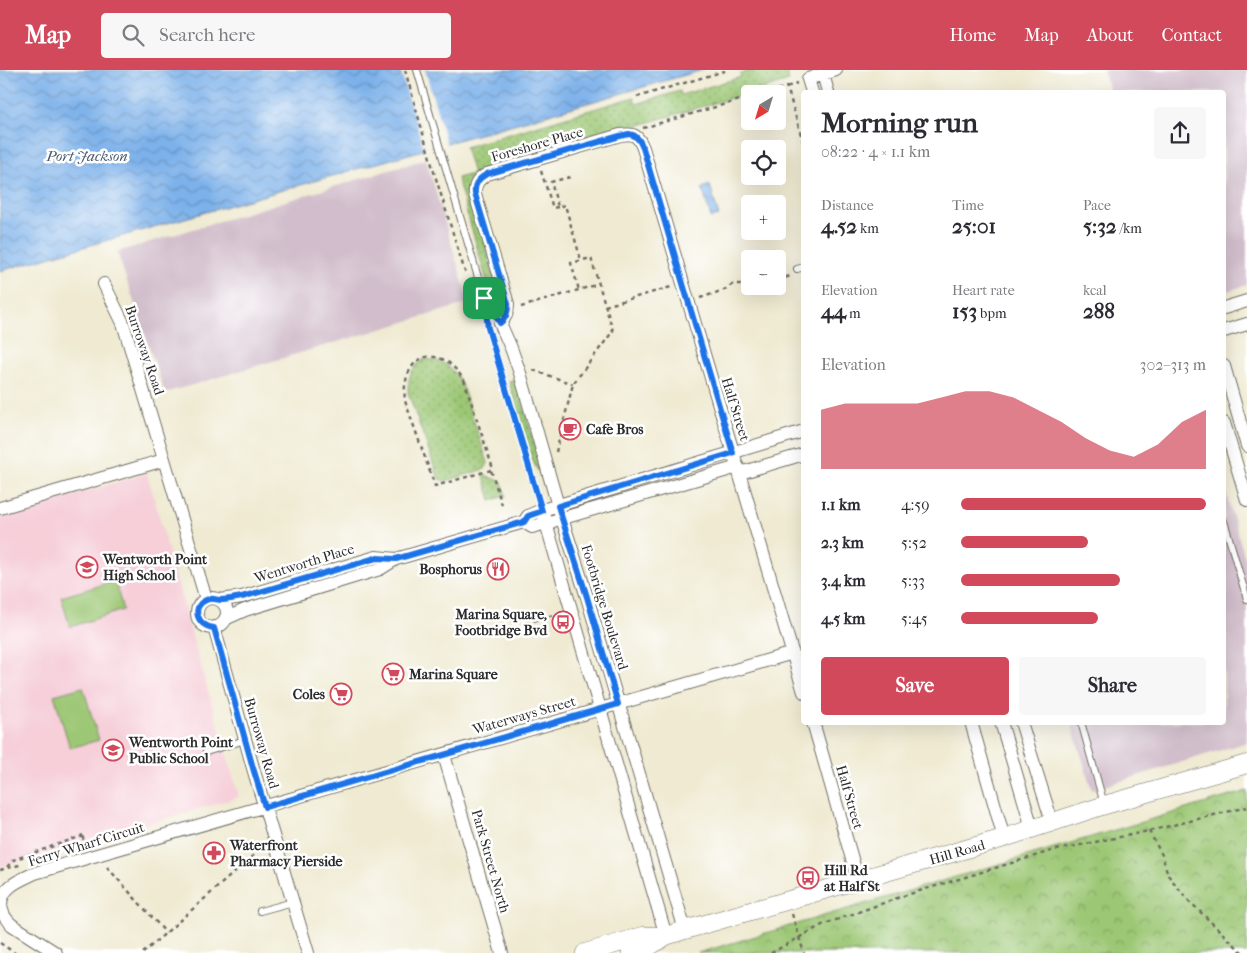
<!DOCTYPE html>
<meta charset="utf-8">
<style>
:root{--surface:#fff;--page:#f7f7f7;--text:#2b2b33;--muted:#7c7c81;--accent:#d1495b}
body{margin:0;font-family:"IM FELL French Canon",serif;background:var(--page);color:var(--text);height:100vh;display:flex;flex-direction:column;font-size:19px;white-space:nowrap}
*{box-sizing:border-box;margin:0}
p{font-size:16px;color:var(--muted)}
.icon{flex:none;width:28px;height:28px;fill:none;stroke:currentColor;stroke-width:2;stroke-linecap:round;stroke-linejoin:round}
.map{position:relative;flex:1;overflow:hidden}
.panel{position:absolute;left:801px;top:20px;width:425px;height:635px;display:flex;flex-direction:column;background:var(--surface);border-radius:5px;box-shadow:0 5px 20px #0002}
.panel>*{flex:none}
.needle{width:32px;rotate:218deg}
.tools{position:absolute;left:741px;top:15px;display:grid;gap:10px}
.tools a{display:grid;place-items:center;width:45px;height:45px;border-radius:5px;background:var(--surface);box-shadow:0 5px 20px #0002;font-size:25px}
.pin{position:absolute;display:grid;place-items:center;width:42px;height:42px;color:#fff;margin:-21px;border-radius:10px;box-shadow:0 2px 8px #0006}
.round{display:grid;place-items:center;flex:none;width:52px;height:52px;border-radius:5px;background:var(--page)}
.summary{display:flex;align-items:center;justify-content:space-between;height:85px;padding:0 20px}
h1{font-size:28px;font-weight:700;line-height:38px}
.metrics{display:grid;grid-template-columns:repeat(3,1fr);gap:8px;height:85px;padding:5px 20px}
.metrics div{display:grid;align-content:center}
.metrics b{font-size:21px;font-weight:700}
.metrics small{font-size:14px;font-weight:400}
.metrics p{font-size:14px}
.chart{height:140px;padding:10px 20px}
.chart p{display:flex;justify-content:space-between}
.chart svg{width:100%;height:90px;margin-top:5px;fill:var(--accent);opacity:.7}
.primary-button{display:flex;gap:10px;margin-top:auto;padding:10px 20px}
.primary-button a{flex:1;height:58px;border-radius:5px;background:var(--accent);color:#fff;font-size:20px;font-weight:700;line-height:58px;text-align:center}
.primary-button a+a{background:var(--page);color:var(--text)}
ul{padding:0 20px;list-style:none;font-size:16px}
li{display:grid;grid-template-columns:80px 60px 1fr;align-items:center;height:38px}
li i{height:12px;border-radius:6px;background:var(--accent)}
header{display:flex;align-items:center;gap:30px;box-sizing:border-box;height:70px;padding:0 25px;background:var(--accent);color:#fff}
header strong{font-size:24px}
nav{display:flex;gap:28px;margin-inline-start:auto;font-size:18px}
.search{width:350px;height:45px;background:var(--page);display:flex;align-items:center;gap:12px;box-sizing:border-box;padding:0 18px;border-radius:5px;color:var(--muted);font-size:19px}
.map>svg:first-child{display:block}
.built{fill:#f6cfd9}
.industrial{fill:#d1bdcb}
.grass{fill:url(#grass-dots);stroke:#647950}
.park{fill:url(#park-crowns);stroke:#647950}
.garden{fill:#9cc774;stroke:#647950}
.water{fill:url(#water-waves);stroke:#546e8a}
.pier{fill:#efead1}
.lines{fill:none;stroke-linecap:round;stroke-linejoin:round}
.lane-casing{stroke:#706e65;stroke-width:8}
.street-casing{stroke:#706e65;stroke-width:14}
.secondary-casing{stroke:#706e65;stroke-width:19}
.path{stroke:#706e65;stroke-width:2.5;stroke-dasharray:4 4;stroke-linecap:butt}
.lane{stroke:#fff;stroke-width:6}
.street{stroke:#fff;stroke-width:12}
.secondary{stroke:#fff;stroke-width:18}
.route-casing{stroke:#fff;stroke-width:10}
.route{stroke:#1a73e8;stroke-width:6}
.labels{text-anchor:middle;stroke-width:5;stroke-linejoin:round;paint-order:stroke}
.street-label{font-size:14px;fill:#2b2b2b;stroke:#fff}
.poi-label{font-size:14px;font-weight:bold;fill:#2b2b2b;stroke:#fff;text-anchor:start}
.water-label{font-size:15px;font-style:italic;fill:#475a6e;stroke:#fff}
</style>
<header>
<strong>Map</strong>
<div class="search"><svg class="icon" aria-label="search" viewBox="0 0 24 24"><circle cx="10" cy="10" r="6"/><path d="M15 15l6 6"/></svg>Search here</div>
<nav><a>Home</a><a>Map</a><a>About</a><a>Contact</a></nav>
</header>
<div class="map">
<svg width="1247" height="883" viewBox="0 0 1247 883">
<defs>
<pattern id="grass-dots" width="8" height="8" patternUnits="userSpaceOnUse" patternTransform="scale(1.25)"><rect width="8" height="8" fill="#9cc774"/><path d="M2 2h.1M6 6h.1" fill="none" stroke="#7fa25f" stroke-width="1.8" stroke-linecap="round"/></pattern>
<pattern id="park-crowns" width="20" height="18" patternUnits="userSpaceOnUse" patternTransform="scale(1.25)"><rect width="20" height="18" fill="#9cc774"/><path d="M2 6a3 3 0 1 1 6 0M12 15a3 3 0 1 1 6 0" fill="none" stroke="#7fa25f"/></pattern>
<pattern id="water-waves" width="16" height="10" patternUnits="userSpaceOnUse" patternTransform="scale(1.25)"><rect width="16" height="10" fill="#7cb1ea"/><path d="M0 5q4-4 8 0t8 0" fill="none" stroke="#6690be"/></pattern>
</defs>
<rect width="100%" height="100%" fill="#fff"/>
<filter id="ink" filterUnits="userSpaceOnUse"><feTurbulence type="fractalNoise" baseFrequency=".02" numOctaves="2"/><feDisplacementMap in="SourceGraphic" scale="10" xChannelSelector="R" yChannelSelector="G"/><feConvolveMatrix kernelMatrix="1 2 1 2 8 2 1 2 1" color-interpolation-filters="sRGB"/></filter>
<filter id="wash" filterUnits="userSpaceOnUse"><feTurbulence type="fractalNoise" baseFrequency=".0096" numOctaves="4" result="noise"/><feDisplacementMap in="SourceGraphic" scale="20" xChannelSelector="R" yChannelSelector="G"/><feGaussianBlur stdDeviation="1.12" result="paint"/><feColorMatrix in="noise" values="0 0 0 0 0 0 0 0 0 0 0 0 0 0 0 0 0 1.4 0 .05"/><feComposite in="paint" operator="in"/></filter>
<g filter="url(#wash)">
<rect width="100%" height="100%" fill="#efead1"/>
<path class="built" d="M147,403L195,576L239,727L0,797V447Z"/>
<path class="industrial" d="M1103,0H1247V215L1224,222V22H1110Z
M426,89L469,233L165,323L117,182Z
M1224,417L1247,495V672L1092,720L1071,653L1224,652Z"/>
<path class="grass" d="M753,0H786L789,11L473,104L465,77L634,27L636,34L680,21L681,25L741,7L740,4Z
M472,104L473,108L469,111L466,124L469,133L478,149L501,232L500,233H498L490,222L457,108Z
M423,290C443,287 455,300 462,316L488,393L485,399L446,411L439,409L408,323C408,309 410,298 423,290Z
M516,309L546,417H545L541,406L532,390L509,311Z
M483,404L502,412L506,426L491,430Z"/>
<path class="park" d="M1247,721V883H698Z"/>
<path class="garden" d="M115,511L123,540L70,557L61,527Z
M83,617L99,670L70,678L54,625Z"/>
<path class="water" d="M0,0H703L0,201Z
M710,115L719,146L711,148L702,118Z"/>
<path class="pier" d="M400,0H425L447,76L425,82Z"/>
</g>
<g filter="url(#ink)">
<g class="lines">
<g class="lane-casing">
<path id="lane" d="M417,0L484,228L488,258L542,441
M797,199L804,197
M486,231L500,253
M1224,451L1247,529
M1081,652L1104,734
M206,682L245,670
M260,841L293,832"/>
</g>
<g class="street-casing">
<path id="street" d="M823,4L836,0
M812,22L808,9L823,4L828,22
M104,214L123,253L206,529
M1224,238L1247,231
M1224,261L1247,254
M1224,296L1247,376
M1224,353L1247,430
M738,397L546,453L532,457L524,452L528,446L539,441L804,361
M740,403L804,384
M0,438L164,390
M544,446L666,866
M197 543a15 15 0 1 1 30 0a15 15 0 1 1-30 0Z
M220,530L242,527L376,487L396,489
M225,549L245,540L380,499L396,489L524,452
M214,557L253,698L308,883
M813,652L858,810
M971,652L1004,768
M1001,652L1032,758
M1021,652L1052,752
M444,685L502,883
M685,860L587,527L558,436L520,303L511,278L500,253C506,248 508,242 508,234L475,124C474,114 479,109 487,104L620,65C634,63 638,65 643,78L804,622
M56,883L12,855C5,849 1,843 1,834C2,816 21,810 35,803L793,583"/>
</g>
<g class="secondary-casing">
<path id="secondary" d="M585,883L643,866H666
M631,883L647,878L666,866L685,860L1004,768L1105,735L1247,694"/>
</g>
<path class="path" d="M405,0L434,102L465,202
M787,17L797,13
M762,24L787,17L804,75
M637,27L728,0
M643,58L750,27
M541,101L553,138L558,137
M570,107L551,112L558,137L565,135L581,190
M778,210L790,206
M700,228L724,220L733,214H741L750,212
M605,236L671,217
M521,237L599,214
M533,300L573,314
M556,382L573,314L613,261L591,188L571,193L579,220
M491,400L435,416L405,331C402,308 413,278 442,289C452,293 458,302 464,310L492,396L491,400L503,438
M526,553L557,544
M1149,761L1162,785L1168,805L1187,829L1243,883
M82,766L86,775
M7,797L13,790L82,766L81,761
M107,797L166,863
M0,800L23,794
M792,844L804,883
M0,873L15,883
M143,883L255,784
M771,883L822,855L903,826L1051,781L1149,761L1247,737"/>
<use href="#lane" class="lane"/>
<use href="#street" class="street"/>
<use href="#secondary" class="secondary"/>
</g>
</g>
<g class="lines" filter="url(#ink)">
<g class="route-casing">
<path id="route" d="M629,64C637,65 640,71 643,78L733,383L558,436L587,527L618,634L265,737L253,698L214,558C198,557 190,537 206,530C212,527 216,530 221,530C228,530 235,528 242,527L376,488L396,489L524,452L528,446L542,441L488,258L484,228L500,253C506,249 508,242 508,234L475,124C474,114 478,109 487,104L620,66Z"/>
</g>
<use href="#route" class="route"/>
</g>
<defs>
<g id="cafe-ring" transform="scale(1.125)"><circle r="9.5" fill="#fff" stroke="#d1495b" stroke-width="1.5"/><path d="M-5.5-4.5H6V0H3Q3 3.5 0 3.5H-2.5Q-5.5 3.5-5.5 0ZM3-3.2v2h1.7v-2ZM-6 4.5H4V6H-6Z" fill="#d1495b"/></g>
<g id="school-ring" transform="scale(1.125)"><circle r="9.5" fill="#fff" stroke="#d1495b" stroke-width="1.5"/><path d="M0-5L7-2L0 1L-7-2ZM-4 1L0 2.5L4 1V4Q0 6-4 4Z" fill="#d1495b"/></g>
<g id="restaurant-ring" transform="scale(1.125)"><circle r="9.5" fill="#fff" stroke="#d1495b" stroke-width="1.5"/><path d="M-5-6h1v4h1v-4h1v4h1v-4h1v5L-1.5 .5V6h-2V.5L-5-1ZM5-6V6H3V1.5H1.5Q1.5-4 5-6Z" fill="#d1495b"/></g>
<g id="bus-ring" transform="scale(1.125)"><circle r="9.5" fill="#fff" stroke="#d1495b" stroke-width="1.5"/><path d="M-5-6H5V4H4V6H2V4H-2V6H-4V4H-5ZM-3.5-4V0h7V-4ZM-3.5 1.2v1.5H-2V1.2ZM2 1.2v1.5H3.5V1.2Z" fill="#d1495b"/></g>
<g id="supermarket-ring" transform="scale(1.125)"><circle r="9.5" fill="#fff" stroke="#d1495b" stroke-width="1.5"/><path d="M-6-5.5h2.5l.6 2H6L4.5 2H-2.5L-4.4-4H-6ZM-1.5 3.2a1.3 1.3 0 1 0 .1 0ZM3 3.2a1.3 1.3 0 1 0 .1 0Z" fill="#d1495b"/></g>
<g id="pharmacy-ring" transform="scale(1.125)"><circle r="9.5" fill="#fff" stroke="#d1495b" stroke-width="1.5"/><path d="M-2-6h4v4h4v4h-4v4h-4v-4h-4v-4h4Z" fill="#d1495b"/></g>
</defs>
<g fill-rule="evenodd">
<use href="#cafe-ring" x="570" y="359"/>
<use href="#school-ring" x="87" y="497"/>
<use href="#restaurant-ring" x="498" y="499"/>
<use href="#bus-ring" x="563" y="552"/>
<use href="#supermarket-ring" x="393" y="604"/>
<use href="#supermarket-ring" x="341" y="624"/>
<use href="#school-ring" x="113" y="680"/>
<use href="#pharmacy-ring" x="214" y="783"/>
<use href="#bus-ring" x="808" y="808"/>
</g>
<g class="labels">
<g class="street-label">
<text transform="translate(537 74) rotate(-16)" y="5">Foreshore Place</text>
<text transform="translate(145 280) rotate(71)" y="5">Burroway Road</text>
<text transform="translate(736 339) rotate(73)" y="5">Half Street</text>
<text transform="translate(304 493) rotate(-17)" y="5">Wentworth Place</text>
<text transform="translate(605 537) rotate(73)" y="5">Footbridge Boulevard</text>
<text transform="translate(524 645) rotate(-16)" y="5">Waterways Street</text>
<text transform="translate(262 673) rotate(74)" y="5">Burroway Road</text>
<text transform="translate(850 727) rotate(74)" y="5">Half Street</text>
<text transform="translate(86 774) rotate(-17)" y="5">Ferry Wharf Circuit</text>
<text transform="translate(957 782) rotate(-16)" y="5">Hill Road</text>
<text transform="translate(491 791) rotate(74)" y="5">Park Street North</text>
</g>
<g class="poi-label">
<text x="586" y="364">Cafe Bros</text>
<text x="103" y="494">Wentworth Point<tspan x="103" dy="16">High School</tspan></text>
<text x="482" y="504" text-anchor="end">Bosphorus</text>
<text x="547" y="549" text-anchor="end">Marina Square,<tspan x="547" dy="16">Footbridge Bvd</tspan></text>
<text x="409" y="609">Marina Square</text>
<text x="325" y="629" text-anchor="end">Coles</text>
<text x="129" y="677">Wentworth Point<tspan x="129" dy="16">Public School</tspan></text>
<text x="230" y="780">Waterfront<tspan x="230" dy="16">Pharmacy Pierside</tspan></text>
<text x="824" y="805">Hill Rd<tspan x="824" dy="16">at Half St</tspan></text>
</g>
<g class="water-label">
<text x="87" y="91">Port Jackson</text>
</g>
</g>
</svg>
<div class="tools">
<a><svg class="needle" viewBox="-14 -14 28 28"><path d="M0-13l5 13h-10z" fill="#e53935"/><path d="M0 13l5-13h-10z" fill="#7c7c81"/></svg></a>
<a><svg class="icon" aria-label="locate" viewBox="0 0 24 24"><circle cx="12" cy="12" r="6"/><path d="M12 2v4M12 18v4M2 12h4M18 12h4"/></svg></a>
<a>+</a>
<a>−</a>
</div>
<div class="pin" style="left:484px;top:228px;background:#1e9e55"><svg class="icon" aria-label="arrive" viewBox="0 0 24 24"><path d="M6 21V4h12l-3 4 3 4H6"/></svg></div>
<section class="panel">
<div class="summary"><div><h1>Morning run</h1><p>08:22 · 4 × 1.1 km</p></div><a class="round"><svg class="icon" aria-label="share" viewBox="0 0 24 24"><path d="M12 15V3M7 8l5-5 5 5M5 13v7h14v-7"/></svg></a></div>
<div class="metrics">
<div><p>Distance</p><b>4.52<small> km</small></b></div>
<div><p>Time</p><b>25:01</b></div>
<div><p>Pace</p><b>5:32<small> /km</small></b></div>
</div>
<div class="metrics">
<div><p>Elevation</p><b>44<small> m</small></b></div>
<div><p>Heart rate</p><b>153<small> bpm</small></b></div>
<div><p>kcal</p><b>288</b></div>
</div>
<div class="chart"><p><span>Elevation</span>302–313 m</p>
<svg viewBox="0 0 160 44" preserveAspectRatio="none"><path d="M0 44V15L10 12L20 12L30 12L40 12L50 9L60 6L70 6L80 9L90 15L100 21L110 29L120 35L130 38L140 32L150 21L160 15V44z"/></svg>
</div>
<ul>
<li><b>1.1 km</b>4:59<i style="width:100%"></i></li>
<li><b>2.3 km</b>5:52<i style="width:52%"></i></li>
<li><b>3.4 km</b>5:33<i style="width:65%"></i></li>
<li><b>4.5 km</b>5:45<i style="width:56%"></i></li>
</ul>
<div class="primary-button"><a>Save</a><a>Share</a></div>
</section>
</div>
